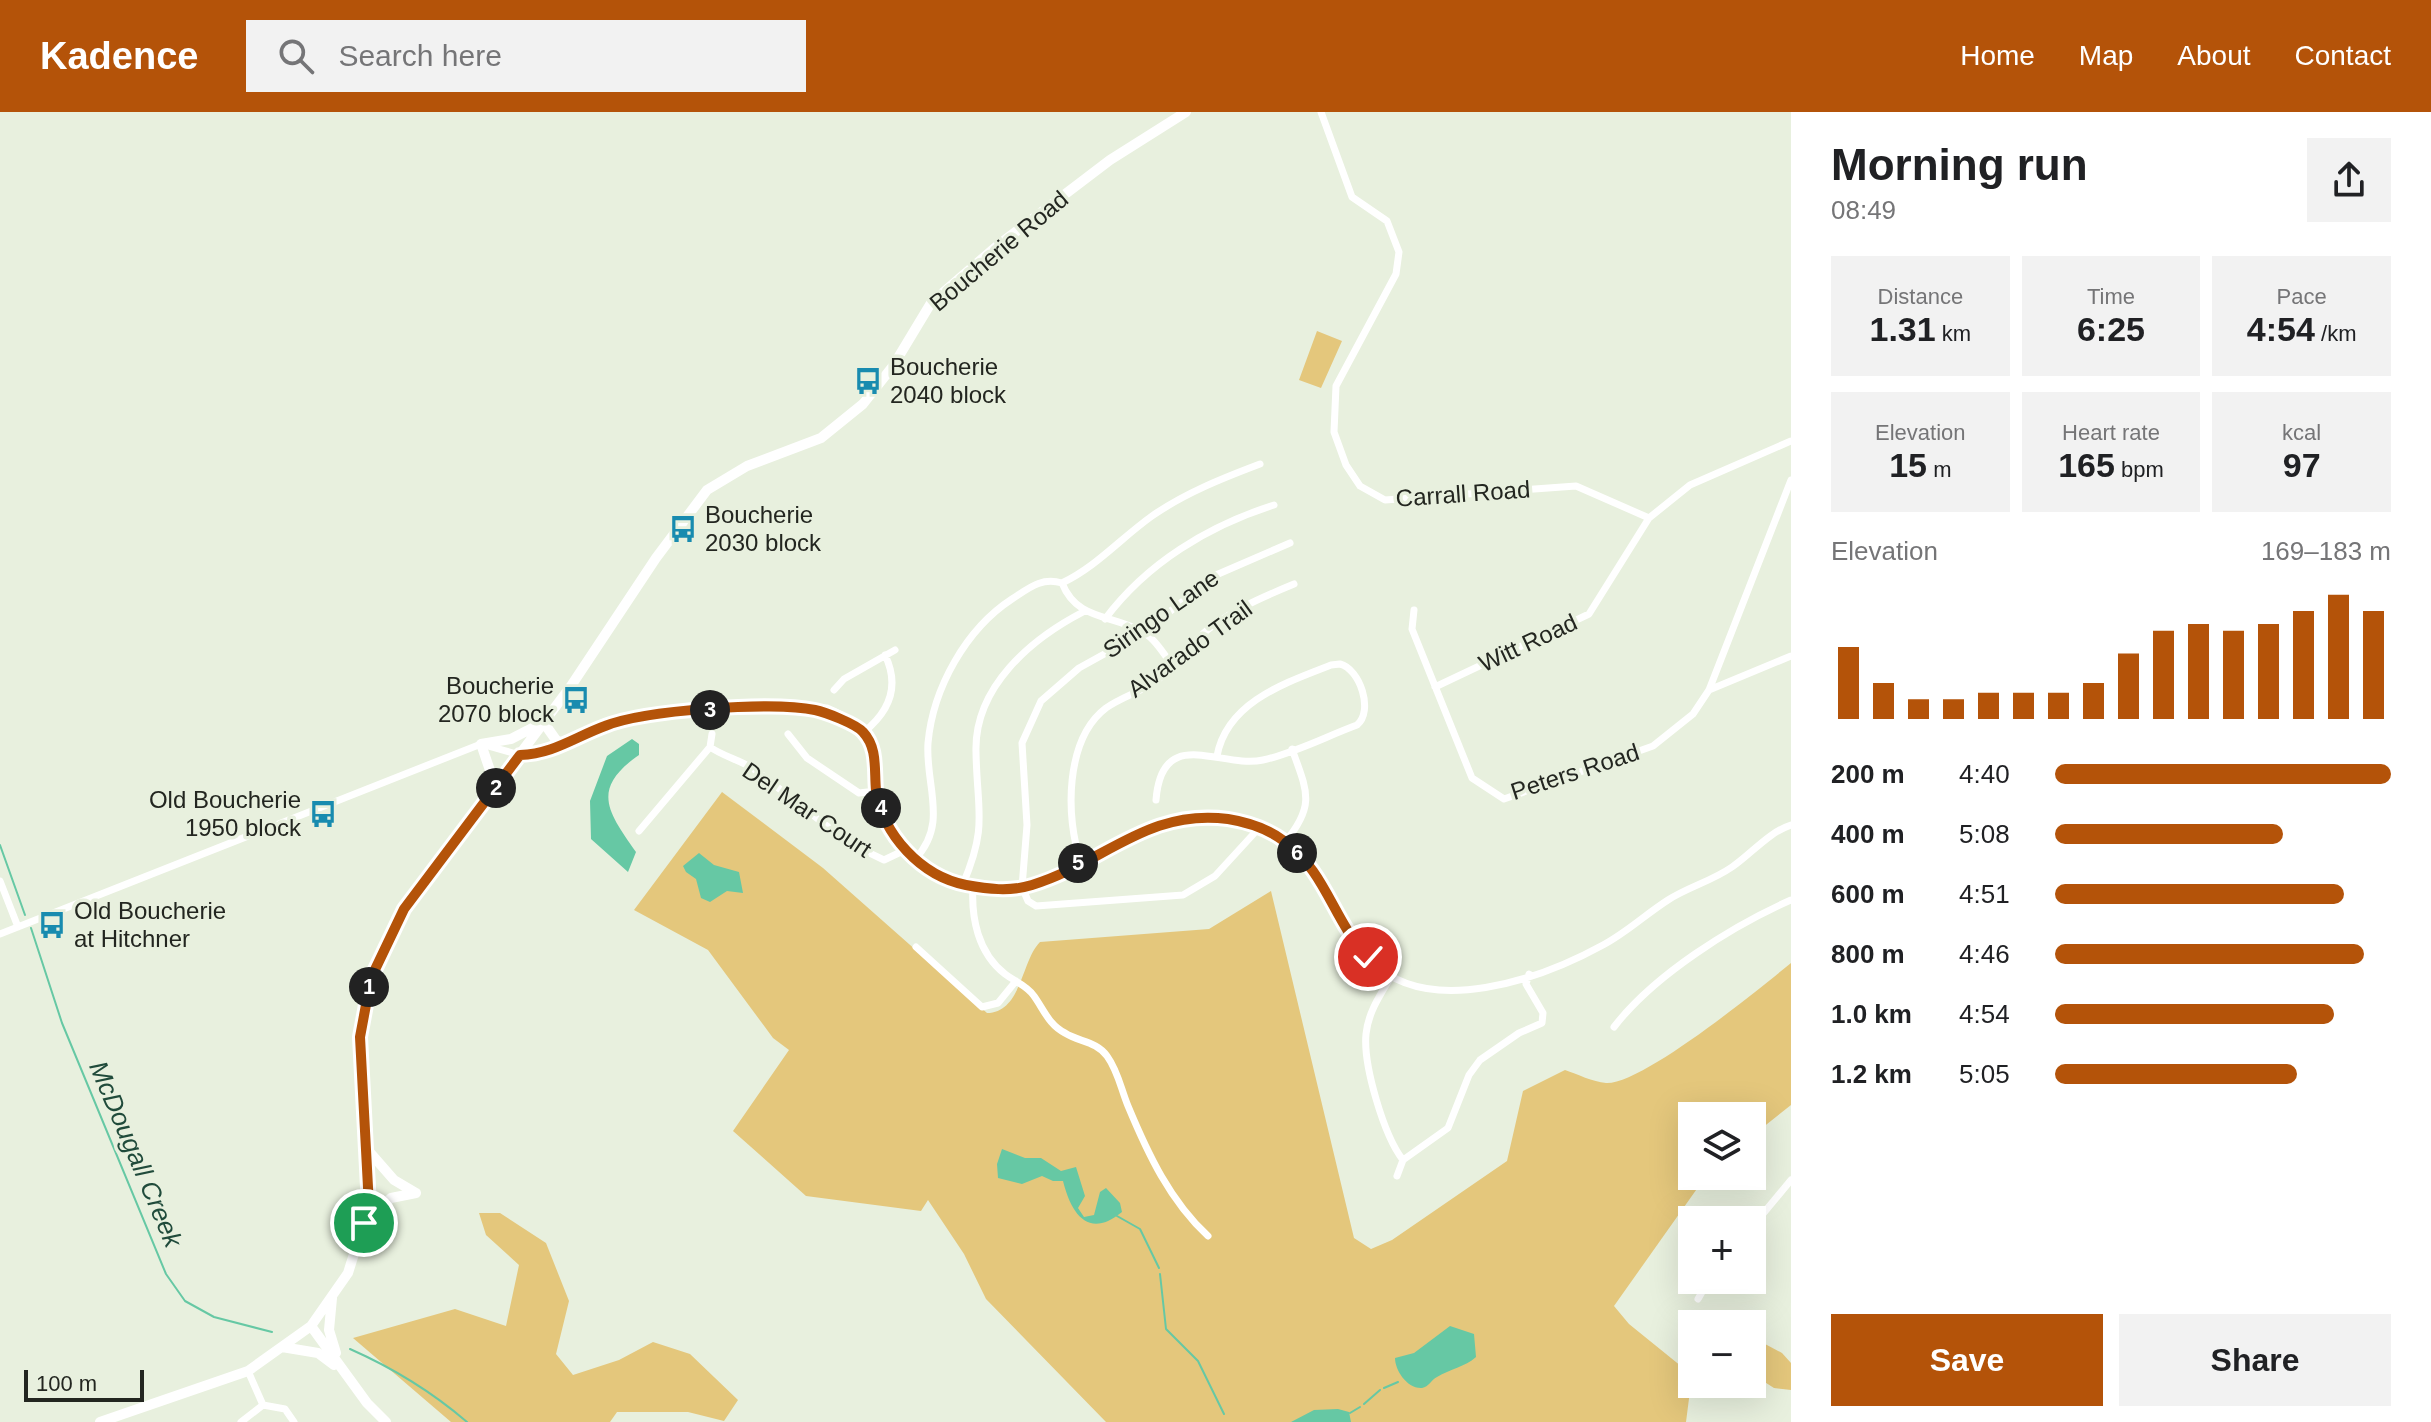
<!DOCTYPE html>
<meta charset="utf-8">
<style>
:root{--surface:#fff;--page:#f2f2f2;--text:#202124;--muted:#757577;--accent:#b45309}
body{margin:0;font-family:Arial,sans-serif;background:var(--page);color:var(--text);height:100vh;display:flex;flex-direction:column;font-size:30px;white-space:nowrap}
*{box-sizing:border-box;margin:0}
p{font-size:26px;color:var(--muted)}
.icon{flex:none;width:44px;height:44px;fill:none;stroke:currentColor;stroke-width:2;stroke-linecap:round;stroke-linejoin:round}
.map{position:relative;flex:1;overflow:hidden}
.sheet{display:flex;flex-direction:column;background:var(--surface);width:640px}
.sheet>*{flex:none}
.controls{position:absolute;left:1678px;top:990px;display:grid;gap:16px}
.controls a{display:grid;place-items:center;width:88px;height:88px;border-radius:0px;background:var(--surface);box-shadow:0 8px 32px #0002;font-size:40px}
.scale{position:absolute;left:24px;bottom:20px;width:120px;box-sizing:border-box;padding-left:8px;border:4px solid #232620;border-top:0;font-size:22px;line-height:28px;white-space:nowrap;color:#232620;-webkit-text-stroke:6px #e8f0de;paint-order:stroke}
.pin{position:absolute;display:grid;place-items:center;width:68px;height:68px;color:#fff;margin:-34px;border:4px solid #fff;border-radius:50%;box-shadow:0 2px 8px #0007}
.km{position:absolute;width:40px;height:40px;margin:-20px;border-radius:50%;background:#222;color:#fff;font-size:22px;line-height:40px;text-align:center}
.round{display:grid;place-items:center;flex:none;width:84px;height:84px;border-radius:0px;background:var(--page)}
.overview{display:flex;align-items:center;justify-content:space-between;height:136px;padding:0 40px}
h1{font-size:44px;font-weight:700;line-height:60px}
.stats{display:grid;grid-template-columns:repeat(3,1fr);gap:12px;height:136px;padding:8px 40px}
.stats div{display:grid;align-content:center;border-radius:0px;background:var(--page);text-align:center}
.stats b{font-size:34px;font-weight:700}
.stats small{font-size:22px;font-weight:400}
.stats p{font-size:22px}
.chart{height:224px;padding:16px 40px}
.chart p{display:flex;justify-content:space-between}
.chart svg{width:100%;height:144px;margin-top:8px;stroke:var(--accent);stroke-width:6}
.button{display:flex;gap:16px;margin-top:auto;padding:16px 40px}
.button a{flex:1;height:92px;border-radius:0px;background:var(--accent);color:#fff;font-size:32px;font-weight:700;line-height:92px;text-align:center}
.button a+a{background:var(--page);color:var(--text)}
ul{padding:0 40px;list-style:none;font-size:26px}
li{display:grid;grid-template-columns:128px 96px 1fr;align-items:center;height:60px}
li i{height:20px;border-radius:10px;background:var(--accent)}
header{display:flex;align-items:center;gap:48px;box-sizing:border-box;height:112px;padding:0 40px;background:var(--accent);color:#fff}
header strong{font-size:38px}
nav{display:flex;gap:44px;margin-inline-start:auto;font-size:28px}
.search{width:560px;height:72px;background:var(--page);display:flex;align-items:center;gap:20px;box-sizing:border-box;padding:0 28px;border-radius:0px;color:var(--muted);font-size:30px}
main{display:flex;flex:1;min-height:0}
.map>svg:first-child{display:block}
.green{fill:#e4c77c}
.water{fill:#66c8a4}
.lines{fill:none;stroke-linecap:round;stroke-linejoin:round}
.stream{stroke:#66c8a4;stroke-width:2}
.street{stroke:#fff;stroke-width:7}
.secondary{stroke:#fff;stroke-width:10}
.route-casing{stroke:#fff;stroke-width:16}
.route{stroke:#b45309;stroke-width:10}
.labels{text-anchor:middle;stroke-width:7;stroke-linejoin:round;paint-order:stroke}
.street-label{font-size:24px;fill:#232620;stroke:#e8f0de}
.poi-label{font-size:24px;fill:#232620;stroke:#e8f0de;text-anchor:start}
.water-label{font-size:26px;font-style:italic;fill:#204b3b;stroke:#e8f0de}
</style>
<header>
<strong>Kadence</strong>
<div class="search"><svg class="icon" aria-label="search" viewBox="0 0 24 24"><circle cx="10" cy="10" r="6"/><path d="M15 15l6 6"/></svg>Search here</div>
<nav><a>Home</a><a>Map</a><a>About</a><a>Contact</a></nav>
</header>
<main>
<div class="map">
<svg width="1791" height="1310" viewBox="0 0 1791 1310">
<rect width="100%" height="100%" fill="#e8f0de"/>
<path class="green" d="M1317,219L1342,229L1321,276L1299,268Z
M722,680L823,756L987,901C1022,900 1021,849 1040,830L1209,817L1271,779L1354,1126L1371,1137L1392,1128L1507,1049L1523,979L1565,958C1577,962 1593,970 1606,971C1642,973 1759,877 1791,851V993L1752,1024V1004H1692V1064H1706L1614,1194L1629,1212L1692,1263L1686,1310H1106L986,1187L964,1142L928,1088L921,1099L806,1084L733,1019L789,938L773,926L708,838L634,798Z
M479,1101H500L546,1131L569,1189L556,1242L573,1263L619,1248L653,1230L690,1242L738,1288L724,1309L688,1300H617L610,1310H451L353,1226L455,1197L506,1214L519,1153L486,1123Z
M1752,1225L1782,1241L1791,1251V1278L1774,1276L1752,1262Z"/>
<path class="water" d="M632,627L639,632V643C590,677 608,700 636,740L628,760L591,727L590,689L607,644Z
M699,741L714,753L739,760L743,781L727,779L710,790L701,786L696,767L686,760L683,754Z
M1002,1037L1025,1046H1041L1061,1059L1076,1055L1085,1084L1078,1096L1084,1105L1094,1103L1100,1080L1106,1076L1120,1091L1122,1100C1088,1128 1071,1101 1063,1069H1053L1042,1064L1022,1072L998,1066L997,1052Z
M1450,1214L1474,1222L1476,1245C1465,1255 1450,1257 1437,1265C1431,1268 1429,1275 1422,1276C1407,1277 1395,1258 1395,1246L1414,1241Z
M1338,1297L1349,1300L1351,1310H1291L1314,1298Z"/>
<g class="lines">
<path class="stream" d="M0,733L25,803
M31,816L62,911L166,1162L185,1189L214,1205L272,1220
M1117,1104L1140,1117L1159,1156
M1160,1162L1166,1217L1198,1249L1224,1302
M350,1237C393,1256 431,1279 467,1310
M1384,1276L1398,1270
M1364,1292L1380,1278
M1350,1301L1360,1295"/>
<path class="street" d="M1321,0L1352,85L1387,109L1399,140L1396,162L1336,274L1334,320L1346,353L1360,374L1385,388L1576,374L1649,406
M1062,471C1077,509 1112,502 1143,520C1155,527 1164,542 1172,553
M1414,498L1412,517L1472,666L1504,687L1653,634L1693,602L1709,578L1791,368
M1105,507C1147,451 1208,414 1274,393
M1435,575L1589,502L1649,406L1690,373L1791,329
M834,578L844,567L895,538
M1709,578L1791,544
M817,598L837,608L848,609
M864,620C890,599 900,574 885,543
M788,622L807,646L859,681L876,679
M710,635C724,645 741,648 755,658C797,689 835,726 884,748L905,738
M1156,688C1162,612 1220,657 1263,648C1295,641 1327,624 1357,613C1374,599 1360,557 1340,552L1331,553C1285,571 1227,590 1217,644
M1259,716L1215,764L1183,783L1036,794L1028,789L1022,775L1027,713L1022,631L1041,589L1079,556L1144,520L1216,463L1290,431
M639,719L710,635L712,622
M1285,730C1316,693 1307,679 1292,637
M915,747C949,712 925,673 928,631C933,576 966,517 1012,487C1029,476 1041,465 1062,471C1096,455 1121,426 1152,404C1185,381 1223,366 1260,352
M1081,750C1065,706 1065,627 1106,596C1123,584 1144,579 1160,566C1174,554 1184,538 1198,526C1225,501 1260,486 1294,472
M0,769L18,815
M963,772C988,714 977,699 976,640C974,575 1031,527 1083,500
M973,774C971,806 978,841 1005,862C1014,869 1028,874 1034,884C1044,898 1049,913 1065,921C1079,930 1096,929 1107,944C1118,959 1121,977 1128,994C1148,1042 1170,1089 1208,1124
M0,822L481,632L520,643L543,642L603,615L642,604L713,598L827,596C845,603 868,619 874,639C878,652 874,668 877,681C884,717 908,749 941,765C1043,814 1107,705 1202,704C1252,704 1297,730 1324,772C1340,798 1349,826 1371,849C1429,907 1541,867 1603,833C1626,821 1646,802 1668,788C1688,775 1712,769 1732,755C1751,742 1769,720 1791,713
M916,835L982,895L998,891L1016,869
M1391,865C1380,883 1368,901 1366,922C1363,953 1384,1024 1403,1048L1448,1016L1469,963L1480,948L1519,921L1542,911L1543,901L1526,872L1529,862
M1614,915C1654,863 1732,814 1791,788
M1397,1064L1403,1048
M1752,1115L1791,1068
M1698,1187L1709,1168
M248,1259L263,1293
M241,1310L263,1293L285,1297L294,1310"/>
<path class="secondary" d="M544,611L556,628L564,632
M496,676L481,632L511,627L540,612
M366,1036L394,1068L416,1081
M365,1109L391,1086L416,1081
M332,1186L329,1218L336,1241
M311,1214L367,1291L386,1310
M282,1235L318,1241L334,1253
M100,1310L248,1259L311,1214L348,1161L369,1094L360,925L371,866L404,797L571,574L656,446L707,378L747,354L821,326L863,292L893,254L931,191L997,134L1110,48L1186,0"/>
</g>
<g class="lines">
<g class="route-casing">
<path id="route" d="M364,1111L369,1094L360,925L371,866L404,797L520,643C553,642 575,625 605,614C645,598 772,589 815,598C825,600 856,612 863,620C878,636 874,658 876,678C883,723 921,764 966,773C987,777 1010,780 1032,773C1102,752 1147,696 1228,707C1247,710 1268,717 1284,729C1327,761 1333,809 1368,845"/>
</g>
<use href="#route" class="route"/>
</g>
<defs>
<g id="bus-bare" transform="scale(2.16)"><path d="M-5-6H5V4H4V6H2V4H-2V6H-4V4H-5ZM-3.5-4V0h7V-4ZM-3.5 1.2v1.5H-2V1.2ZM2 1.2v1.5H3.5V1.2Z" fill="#188baf" stroke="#e8f0de" stroke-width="2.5" paint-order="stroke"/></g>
</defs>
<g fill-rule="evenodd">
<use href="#bus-bare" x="868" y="269"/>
<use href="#bus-bare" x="683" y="417"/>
<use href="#bus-bare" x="576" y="588"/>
<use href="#bus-bare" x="323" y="702"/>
<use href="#bus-bare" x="52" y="813"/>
</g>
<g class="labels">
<g class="street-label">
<text transform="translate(999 139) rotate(-40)" y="8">Boucherie Road</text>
<text transform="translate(1463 382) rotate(-4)" y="8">Carrall Road</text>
<text transform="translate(1161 502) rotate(-35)" y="8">Siringo Lane</text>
<text transform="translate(1528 531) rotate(-25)" y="8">Witt Road</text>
<text transform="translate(1190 537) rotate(-36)" y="8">Alvarado Trail</text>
<text transform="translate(1575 660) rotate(-18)" y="8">Peters Road</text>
<text transform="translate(807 698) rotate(34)" y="8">Del Mar Court</text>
</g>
<g class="poi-label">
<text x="890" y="263">Boucherie<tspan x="890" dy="28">2040 block</tspan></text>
<text x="705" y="411">Boucherie<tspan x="705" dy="28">2030 block</tspan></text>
<text x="554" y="582" text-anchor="end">Boucherie<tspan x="554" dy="28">2070 block</tspan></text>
<text x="301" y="696" text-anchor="end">Old Boucherie<tspan x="301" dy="28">1950 block</tspan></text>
<text x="74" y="807">Old Boucherie<tspan x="74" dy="28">at Hitchner</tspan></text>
</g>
<g class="water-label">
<text transform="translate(136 1042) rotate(67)" y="9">McDougall Creek</text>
</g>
</g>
</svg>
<div class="controls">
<a><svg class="icon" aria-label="layers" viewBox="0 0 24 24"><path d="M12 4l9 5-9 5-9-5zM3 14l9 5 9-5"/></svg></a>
<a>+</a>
<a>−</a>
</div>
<div class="scale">100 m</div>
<div class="pin" style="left:364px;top:1111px;background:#1e9e55"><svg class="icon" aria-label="arrive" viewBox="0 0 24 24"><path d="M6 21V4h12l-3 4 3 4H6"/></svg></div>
<div class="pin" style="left:1368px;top:845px;background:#d93025"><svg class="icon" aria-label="check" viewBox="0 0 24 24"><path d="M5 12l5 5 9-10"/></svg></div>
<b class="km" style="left:369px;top:875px">1</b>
<b class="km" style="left:496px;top:676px">2</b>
<b class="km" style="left:710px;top:598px">3</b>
<b class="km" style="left:881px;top:696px">4</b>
<b class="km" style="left:1078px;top:751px">5</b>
<b class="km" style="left:1297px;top:741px">6</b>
</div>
<section class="sheet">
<div class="overview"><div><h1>Morning run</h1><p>08:49</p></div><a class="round"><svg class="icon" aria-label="share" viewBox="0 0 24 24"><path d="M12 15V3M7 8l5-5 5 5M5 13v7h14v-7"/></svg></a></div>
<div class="stats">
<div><p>Distance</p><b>1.31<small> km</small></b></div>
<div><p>Time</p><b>6:25</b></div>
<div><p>Pace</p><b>4:54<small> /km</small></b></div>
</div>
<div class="stats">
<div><p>Elevation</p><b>15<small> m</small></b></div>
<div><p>Heart rate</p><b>165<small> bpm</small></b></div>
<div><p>kcal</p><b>97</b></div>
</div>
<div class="chart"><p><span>Elevation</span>169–183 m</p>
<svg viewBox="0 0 160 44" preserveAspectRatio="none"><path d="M5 44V22M15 44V33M25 44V38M35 44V38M45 44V36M55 44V36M65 44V36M75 44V33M85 44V24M95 44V17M105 44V15M115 44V17M125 44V15M135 44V11M145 44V6M155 44V11"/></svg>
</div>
<ul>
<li><b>200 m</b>4:40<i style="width:100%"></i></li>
<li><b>400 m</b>5:08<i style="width:68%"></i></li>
<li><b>600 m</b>4:51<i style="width:86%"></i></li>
<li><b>800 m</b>4:46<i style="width:92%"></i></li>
<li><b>1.0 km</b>4:54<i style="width:83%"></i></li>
<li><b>1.2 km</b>5:05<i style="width:72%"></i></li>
</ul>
<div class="button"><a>Save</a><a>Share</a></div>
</section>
</main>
